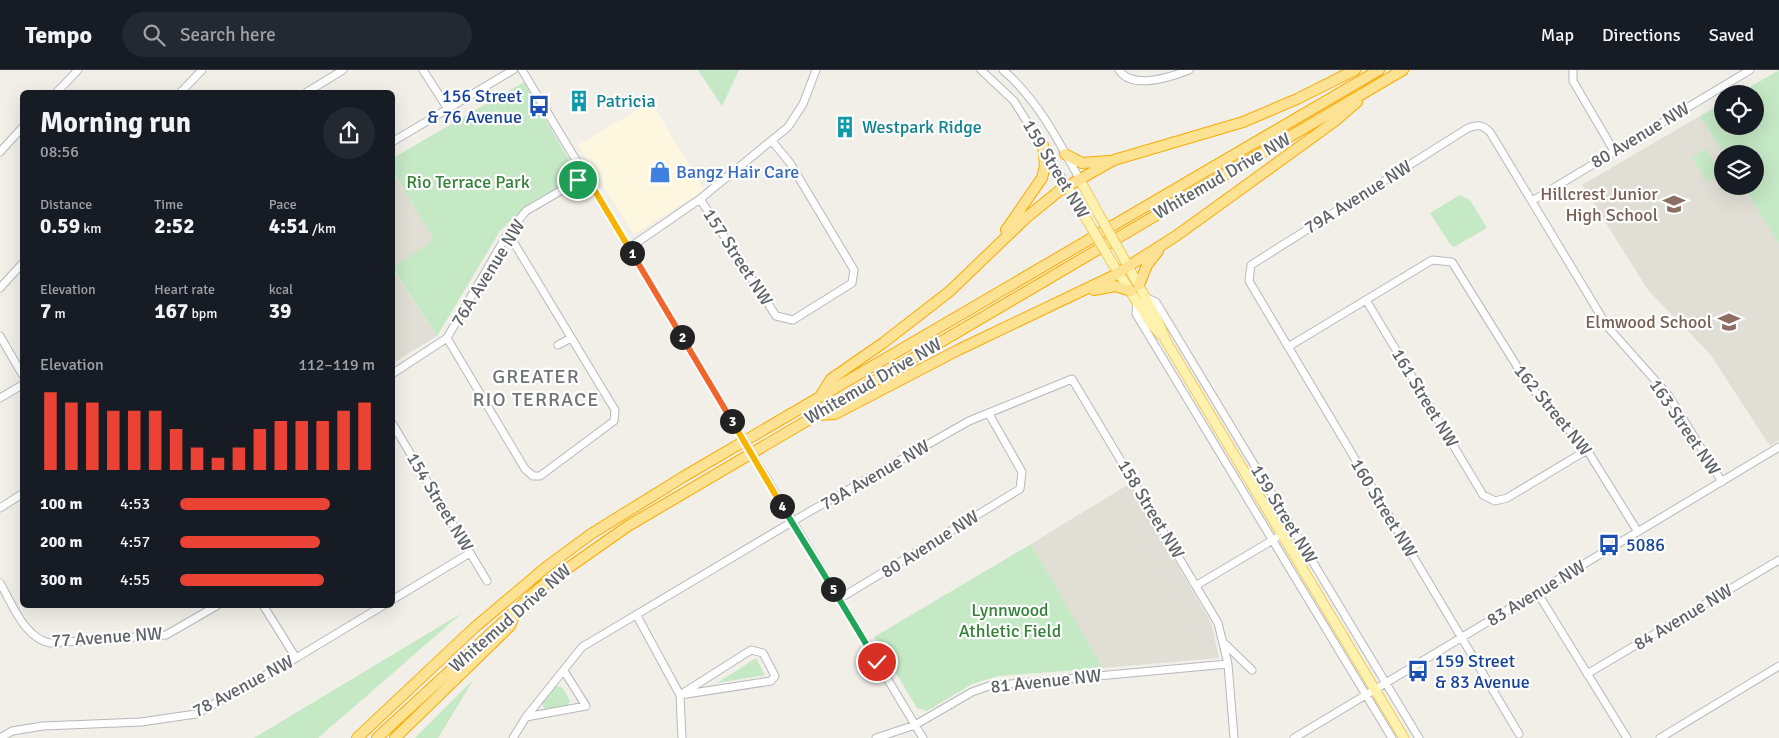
<!DOCTYPE html>
<meta charset="utf-8">
<style>
:root{--surface:#171b24;--page:#242831;--text:#f1f3f6;--muted:#9ea1a6;--line:#363941;--accent:#ea4335}
body{margin:0;font-family:Signika,sans-serif;background:var(--page);color:var(--text);height:100vh;display:flex;flex-direction:column;font-size:19px;white-space:nowrap}
*{box-sizing:border-box;margin:0}
p{font-size:16px;color:var(--muted)}
.icon{flex:none;width:28px;height:28px;fill:none;stroke:currentColor;stroke-width:2;stroke-linecap:round;stroke-linejoin:round}
.map{position:relative;flex:1;overflow:hidden}
.details{position:absolute;left:20px;top:20px;width:375px;height:518px;display:flex;flex-direction:column;background:var(--surface);border-radius:8px;box-shadow:0 5px 20px #0002}
.details>*{flex:none}
.tools{position:absolute;left:1714px;top:15px;display:grid;gap:10px}
.tools a{display:grid;place-items:center;width:50px;height:50px;border-radius:50%;background:var(--surface);box-shadow:0 5px 20px #0002;font-size:25px}
.pin{position:absolute;display:grid;place-items:center;width:42px;height:42px;color:#fff;margin:-21px;border:2px solid #fff;border-radius:50%;box-shadow:0 1px 5px #0007}
.km{position:absolute;width:25px;height:25px;margin:-12px;border-radius:50%;background:#222;color:#fff;font-size:14px;line-height:25px;text-align:center}
.round{display:grid;place-items:center;flex:none;width:52px;height:52px;border-radius:26px;background:var(--page)}
.summary{display:flex;align-items:center;justify-content:space-between;height:85px;padding:0 20px}
h1{font-size:28px;font-weight:800;line-height:38px}
.stats{display:grid;grid-template-columns:repeat(3,1fr);gap:8px;height:85px;padding:5px 20px}
.stats div{display:grid;align-content:center}
.stats b{font-size:21px;font-weight:800}
.stats small{font-size:14px;font-weight:400}
.stats p{font-size:14px}
.chart{height:140px;padding:10px 20px}
.chart p{display:flex;justify-content:space-between}
.chart svg{width:100%;height:90px;margin-top:5px;stroke:var(--accent);stroke-width:6}
ul{padding:0 20px;list-style:none;font-size:16px}
li{display:grid;grid-template-columns:80px 60px 1fr;align-items:center;height:38px}
li i{height:12px;border-radius:6px;background:var(--accent)}
header{display:flex;align-items:center;gap:30px;box-sizing:border-box;height:70px;padding:0 25px;background:var(--surface);border-bottom:1px solid var(--line)}
header strong{font-size:24px}
nav{display:flex;gap:28px;margin-inline-start:auto;font-size:18px}
.search{width:350px;height:45px;background:var(--page);display:flex;align-items:center;gap:12px;box-sizing:border-box;padding:0 18px;border-radius:28px;color:var(--muted);font-size:19px}
.map>svg:first-child{display:block}
.commercial{fill:#fef7e0}
.education{fill:#e1ded6}
.green{fill:#c5e8c5}
.lines{fill:none;stroke-linecap:round;stroke-linejoin:round}
.minor-casing{stroke:#b5b8bc;stroke-width:9}
.major-casing{stroke:#f2c960;stroke-width:11}
.highway-casing{stroke:#f9ab00;stroke-width:12}
.minor{stroke:#fff;stroke-width:7}
.major{stroke:#fff2af;stroke-width:9}
.highway{stroke:#fde293;stroke-width:10}
.minor-bridge-casing{stroke:#b5b8bc;stroke-width:9;stroke-linecap:butt}
.major-bridge-casing{stroke:#f2c960;stroke-width:11;stroke-linecap:butt}
.minor-bridge{stroke:#fff;stroke-width:7}
.major-bridge{stroke:#fff2af;stroke-width:9}
.split-1-casing{stroke:#fff;stroke-width:10}
.split-2-casing{stroke:#fff;stroke-width:10}
.split-3-casing{stroke:#fff;stroke-width:10}
.split-4-casing{stroke:#fff;stroke-width:10}
.split-5-casing{stroke:#fff;stroke-width:10}
.split-6-casing{stroke:#fff;stroke-width:10}
.split-1{stroke:#f5b400;stroke-width:6}
.split-2{stroke:#f0652b;stroke-width:6}
.split-3{stroke:#f0652b;stroke-width:6}
.split-4{stroke:#f5b400;stroke-width:6}
.split-5{stroke:#22a559;stroke-width:6}
.split-6{stroke:#22a559;stroke-width:6}
.labels{text-anchor:middle;stroke-width:4.5;stroke-linejoin:round;paint-order:stroke}
.transit-label{font-size:18px;fill:#164399;stroke:#fff;text-anchor:start}
.culture-label{font-size:18px;fill:#0d838f;stroke:#fff;text-anchor:start}
.street-label{font-size:18px;fill:#5f6368;stroke:#fff}
.shop-label{font-size:18px;fill:#366cbe;stroke:#fff;text-anchor:start}
.park-label{font-size:18px;fill:#348238;stroke:#fff}
.education-label{font-size:18px;fill:#785e54;stroke:#fff;text-anchor:end}
.quarter-label{font-size:20px;letter-spacing:1px;fill:#70757a;stroke:#fff}
</style>
<header>
<strong>Tempo</strong>
<div class="search"><svg class="icon" aria-label="search" viewBox="0 0 24 24"><circle cx="10" cy="10" r="6"/><path d="M15 15l6 6"/></svg>Search here</div>
<nav><a>Map</a><a>Directions</a><a>Saved</a></nav>
</header>
<div class="map">
<svg width="1779" height="668" viewBox="0 0 1779 668">
<rect width="100%" height="100%" fill="#f1efe8"/>
<path class="commercial" d="M651,32L704,120L634,165L578,75Z"/>
<path class="education" d="M1700,46L1723,84L1722,116H1743L1779,174V370L1770,376L1710,284L1648,220L1582,115Z
M392,101L435,170L393,199L437,266L393,293Z
M1129,414L1211,552L1219,588L1103,598L1031,474Z"/>
<path class="green" d="M698,0H739L722,36Z
M1779,0V174L1743,116H1755V84H1723L1700,46L1722,33V56H1755V24H1738Z
M524,12L578,105L527,135L500,161L437,266L393,198L434,170L393,101V88Z
M1706,79L1721,103L1707,112L1692,87Z
M1460,125L1470,130L1487,158L1454,177L1450,174L1430,143Z
M1031,474L1103,598L998,606L972,614L927,641L917,638L874,567Z
M462,543L318,668H254Z
M756,588L765,605L717,613Z
M474,609L438,668H415Z
M556,616L562,617L570,631L567,636L545,639L541,632Z"/>
<g class="lines">
<g class="minor-casing">
<path id="minor" d="M423,0L448,39
M522,0L727,342
M981,0L1014,31L1067,116
M1003,0C1037,29 1058,70 1079,108
M1119,0C1132,20 1171,7 1189,0
M1573,0V11L1614,81
M57,22L78,0
M181,22L202,0
M307,22L343,0
M392,72L513,0
M0,82L22,58
M700,129L776,246L793,250L852,213L854,200L790,93L772,71
M1532,131L1750,0
M629,178L700,129L788,57L803,34L816,0
M0,218L22,194
M1145,227L1156,232L1419,668
M1366,230L1483,425L1495,431L1507,428L1587,380
M1137,231L1136,244L1392,668
M0,266L22,304
M447,268L525,399L533,406H540L614,351L615,340L508,163
M558,275L571,268
M1288,277L1432,190L1452,192L1528,314L1587,380L1638,462
M392,304L447,268L508,163L526,141L586,106
M0,328L22,315
M392,353L487,511
M766,407L923,668
M0,438L22,424
M0,513C12,533 24,568 50,573L166,565L218,535
M1197,515L1276,468
M1537,522L1627,668
M839,529L1020,419L1022,402L989,344
M392,530L470,483
M263,535L296,588
M637,546L680,625L682,668
M1223,572L1252,600
M751,580L763,583L775,606L771,611L680,625Z
M1587,604L1779,490
M526,647L586,636L564,601
M1519,664L1249,211L1251,195L1468,58C1477,54 1483,55 1490,62L1607,256L1669,326L1722,412
M0,668L12,661L43,656L141,652L196,644L296,588L384,535
M513,668L526,647L582,577L807,443L969,351L1072,309L1218,553L1228,594L1234,668
M876,668L915,655L972,622L989,616L1228,594
M1294,668L1779,377
M1660,668L1779,596"/>
</g>
<g class="major-casing">
<path id="major" d="M1079,108L1098,143
M1067,116L1091,157
M1122,185L1157,249L1166,271L1404,668
M1111,191L1151,254L1161,265"/>
</g>
<g class="highway-casing">
<path id="highway" d="M1065,84L1082,93L1108,91
M1006,160L1042,108L1045,96L1043,75
M1139,215L1147,195L1158,181
M1094,220L1115,216L1131,221
M821,325L831,309L883,273L950,221L1027,147L1059,121L1114,90L1243,52L1297,29L1355,0
M818,345L835,344L958,280L1113,206L1176,166L1335,51L1357,32
M357,668L474,558L545,498L591,464L683,407L1379,0
M377,668L541,517L628,456L1403,0
M395,668L510,556L516,541"/>
</g>
<use href="#minor" class="minor"/>
<use href="#major" class="major"/>
<use href="#highway" class="highway"/>
<g class="minor-bridge-casing">
<path id="minor-bridge" d="M727,342L766,407"/>
</g>
<g class="major-bridge-casing">
<path id="major-bridge" d="M1098,143L1122,185
M1091,157L1111,191"/>
</g>
<use href="#minor-bridge" class="minor-bridge"/>
<use href="#major-bridge" class="major-bridge"/>
</g>
<g class="lines">
<g class="split-1-casing">
<path id="split-1" d="M578,110L586,106L632,183"/>
</g>
<g class="split-2-casing">
<path id="split-2" d="M632,183L682,267"/>
</g>
<g class="split-3-casing">
<path id="split-3" d="M682,267L732,351"/>
</g>
<g class="split-4-casing">
<path id="split-4" d="M732,351L782,436"/>
</g>
<g class="split-5-casing">
<path id="split-5" d="M782,436L833,519"/>
</g>
<g class="split-6-casing">
<path id="split-6" d="M833,519L877,592"/>
</g>
<use href="#split-1" class="split-1"/>
<use href="#split-2" class="split-2"/>
<use href="#split-3" class="split-3"/>
<use href="#split-4" class="split-4"/>
<use href="#split-5" class="split-5"/>
<use href="#split-6" class="split-6"/>
</g>
<defs>
<g id="building-bare" transform="scale(1.725)"><path d="M-4-6H4V6H1V3H-1V6H-4ZM-2.5-4.3h1.7v1.8h-1.7ZM.8-4.3h1.7v1.8H.8ZM-2.5-1h1.7V.8h-1.7ZM.8-1h1.7V.8H.8Z" fill="#0f9aa8" stroke="#fff" stroke-width="2.5" paint-order="stroke"/></g>
<g id="bus-bare" transform="scale(1.725)"><path d="M-5-6H5V4H4V6H2V4H-2V6H-4V4H-5ZM-3.5-4V0h7V-4ZM-3.5 1.2v1.5H-2V1.2ZM2 1.2v1.5H3.5V1.2Z" fill="#1a4fb4" stroke="#fff" stroke-width="2.5" paint-order="stroke"/></g>
<g id="shop-bare" transform="scale(1.725)"><path d="M-5-2.5h2.3a2.7 3.5 0 0 1 5.4 0H5L5.5 6h-11ZM-1.5-2.5h3a1.5 2.3 0 0 0-3 0Z" fill="#3f7fe0" stroke="#fff" stroke-width="2.5" paint-order="stroke"/></g>
<g id="school-bare" transform="scale(1.725)"><path d="M0-5L7-2L0 1L-7-2ZM-4 1L0 2.5L4 1V4Q0 6-4 4Z" fill="#8d6e63" stroke="#fff" stroke-width="2.5" paint-order="stroke"/></g>
</defs>
<g fill-rule="evenodd">
<use href="#building-bare" x="579" y="31"/>
<use href="#bus-bare" x="539" y="36"/>
<use href="#building-bare" x="845" y="57"/>
<use href="#shop-bare" x="660" y="102"/>
<use href="#school-bare" x="1674" y="134"/>
<use href="#school-bare" x="1729" y="252"/>
<use href="#bus-bare" x="1609" y="475"/>
<use href="#bus-bare" x="1418" y="601"/>
</g>
<g class="labels">
<g class="transit-label">
<text x="522" y="32" text-anchor="end">156 Street<tspan x="522" dy="21">&amp; 76 Avenue</tspan></text>
<text x="1626" y="481">5086</text>
<text x="1435" y="597">159 Street<tspan x="1435" dy="21">&amp; 83 Avenue</tspan></text>
</g>
<g class="culture-label">
<text x="596" y="37">Patricia</text>
<text x="862" y="63">Westpark Ridge</text>
</g>
<g class="street-label">
<text transform="translate(1640 65) rotate(-31)" y="6">80 Avenue NW</text>
<text transform="translate(1056 99) rotate(59)" y="6">159 Street NW</text>
<text transform="translate(1222 106) rotate(-30)" y="6">Whitemud Drive NW</text>
<text transform="translate(1358 127) rotate(-32)" y="6">79A Avenue NW</text>
<text transform="translate(738 187) rotate(57)" y="6">157 Street NW</text>
<text transform="translate(488 203) rotate(-58)" y="6">76A Avenue NW</text>
<text transform="translate(873 311) rotate(-30)" y="6">Whitemud Drive NW</text>
<text transform="translate(1425 328) rotate(59)" y="6">161 Street NW</text>
<text transform="translate(1553 340) rotate(51)" y="6">162 Street NW</text>
<text transform="translate(1685 357) rotate(56)" y="6">163 Street NW</text>
<text transform="translate(875 405) rotate(-30)" y="6">79A Avenue NW</text>
<text transform="translate(440 432) rotate(59)" y="6">154 Street NW</text>
<text transform="translate(1384 438) rotate(59)" y="6">160 Street NW</text>
<text transform="translate(1151 439) rotate(59)" y="6">158 Street NW</text>
<text transform="translate(1284 444) rotate(59)" y="6">159 Street NW</text>
<text transform="translate(930 474) rotate(-32)" y="6">80 Avenue NW</text>
<text transform="translate(1536 523) rotate(-31)" y="6">83 Avenue NW</text>
<text transform="translate(1683 547) rotate(-31)" y="6">84 Avenue NW</text>
<text transform="translate(510 548) rotate(-41)" y="6">Whitemud Drive NW</text>
<text transform="translate(107 567) rotate(-4)" y="6">77 Avenue NW</text>
<text transform="translate(1046 611) rotate(-6)" y="6">81 Avenue NW</text>
<text transform="translate(243 616) rotate(-28)" y="6">78 Avenue NW</text>
</g>
<g class="shop-label">
<text x="676" y="108">Bangz Hair Care</text>
</g>
<g class="park-label">
<text x="468" y="118">Rio Terrace Park</text>
<text x="1010" y="546">Lynnwood<tspan x="1010" dy="21">Athletic Field</tspan></text>
</g>
<g class="education-label">
<text x="1658" y="130">Hillcrest Junior<tspan x="1658" dy="21">High School</tspan></text>
<text x="1712" y="258">Elmwood School</text>
</g>
<g class="quarter-label">
<text x="536" y="313">GREATER<tspan x="536" dy="23">RIO TERRACE</tspan></text>
</g>
</g>
</svg>
<div class="tools">
<a><svg class="icon" aria-label="locate" viewBox="0 0 24 24"><circle cx="12" cy="12" r="6"/><path d="M12 2v4M12 18v4M2 12h4M18 12h4"/></svg></a>
<a><svg class="icon" aria-label="layers" viewBox="0 0 24 24"><path d="M12 4l9 5-9 5-9-5zM3 14l9 5 9-5"/></svg></a>
</div>
<div class="pin" style="left:578px;top:110px;background:#1e9e55"><svg class="icon" aria-label="arrive" viewBox="0 0 24 24"><path d="M6 21V4h12l-3 4 3 4H6"/></svg></div>
<div class="pin" style="left:877px;top:592px;background:#d93025"><svg class="icon" aria-label="check" viewBox="0 0 24 24"><path d="M5 12l5 5 9-10"/></svg></div>
<b class="km" style="left:632px;top:183px">1</b>
<b class="km" style="left:682px;top:267px">2</b>
<b class="km" style="left:732px;top:351px">3</b>
<b class="km" style="left:782px;top:436px">4</b>
<b class="km" style="left:833px;top:519px">5</b>
<section class="details">
<div class="summary"><div><h1>Morning run</h1><p>08:56</p></div><a class="round"><svg class="icon" aria-label="share" viewBox="0 0 24 24"><path d="M12 15V3M7 8l5-5 5 5M5 13v7h14v-7"/></svg></a></div>
<div class="stats">
<div><p>Distance</p><b>0.59<small> km</small></b></div>
<div><p>Time</p><b>2:52</b></div>
<div><p>Pace</p><b>4:51<small> /km</small></b></div>
</div>
<div class="stats">
<div><p>Elevation</p><b>7<small> m</small></b></div>
<div><p>Heart rate</p><b>167<small> bpm</small></b></div>
<div><p>kcal</p><b>39</b></div>
</div>
<div class="chart"><p><span>Elevation</span>112–119 m</p>
<svg viewBox="0 0 160 44" preserveAspectRatio="none"><path d="M5 44V6M15 44V11M25 44V11M35 44V15M45 44V15M55 44V15M65 44V24M75 44V33M85 44V38M95 44V33M105 44V24M115 44V20M125 44V20M135 44V20M145 44V15M155 44V11"/></svg>
</div>
<ul>
<li><b>100 m</b>4:53<i style="width:77%"></i></li>
<li><b>200 m</b>4:57<i style="width:72%"></i></li>
<li><b>300 m</b>4:55<i style="width:74%"></i></li>
</ul>
</section>
</div>
